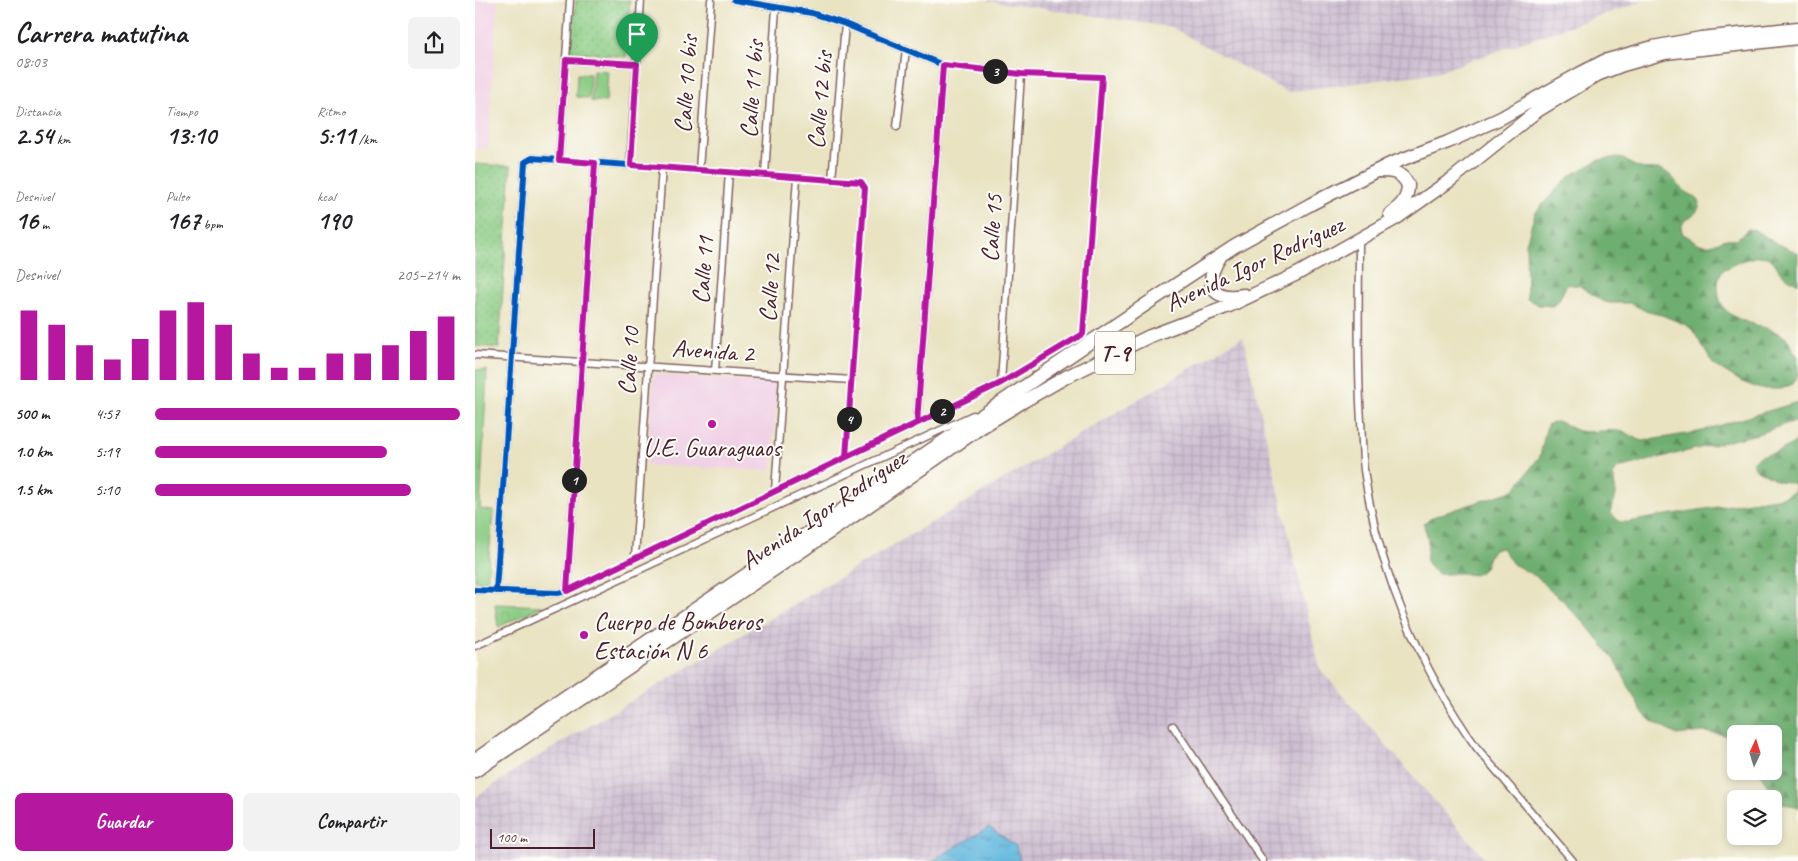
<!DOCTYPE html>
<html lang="es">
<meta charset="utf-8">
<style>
:root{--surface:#fff;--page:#f2f2f2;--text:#202124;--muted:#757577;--accent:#b5179e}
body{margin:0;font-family:Caveat,sans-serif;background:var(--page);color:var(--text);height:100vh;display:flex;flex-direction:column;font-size:19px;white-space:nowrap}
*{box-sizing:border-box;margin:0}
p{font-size:16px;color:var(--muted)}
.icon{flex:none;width:28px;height:28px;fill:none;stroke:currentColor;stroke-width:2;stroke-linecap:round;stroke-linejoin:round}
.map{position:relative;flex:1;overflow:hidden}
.drawer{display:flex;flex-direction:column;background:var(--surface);width:475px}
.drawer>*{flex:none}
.needle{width:32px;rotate:4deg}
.controls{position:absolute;left:1252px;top:725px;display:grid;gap:10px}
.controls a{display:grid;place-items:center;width:55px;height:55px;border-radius:8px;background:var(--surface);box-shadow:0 2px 8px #0003;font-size:25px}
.scale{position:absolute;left:15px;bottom:12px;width:105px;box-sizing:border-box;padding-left:5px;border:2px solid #4a1f2b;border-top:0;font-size:14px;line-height:18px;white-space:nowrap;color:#4a1f2b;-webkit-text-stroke:4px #fdfcf7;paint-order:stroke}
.pin{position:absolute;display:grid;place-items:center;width:42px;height:42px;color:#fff;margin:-51px -21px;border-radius:50% 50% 50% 0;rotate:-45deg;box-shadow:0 0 5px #0007}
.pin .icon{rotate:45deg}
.km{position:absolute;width:25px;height:25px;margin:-12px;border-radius:50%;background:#222;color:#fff;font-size:14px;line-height:25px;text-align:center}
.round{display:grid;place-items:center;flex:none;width:52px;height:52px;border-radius:8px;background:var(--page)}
.summary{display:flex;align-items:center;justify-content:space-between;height:85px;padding:0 15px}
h1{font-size:28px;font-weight:600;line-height:38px}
.figures{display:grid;grid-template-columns:repeat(3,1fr);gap:8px;height:85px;padding:5px 15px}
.figures div{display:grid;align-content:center}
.figures b{font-size:25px;font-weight:600}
.figures small{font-size:14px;font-weight:400}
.figures p{font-size:14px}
.chart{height:140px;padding:10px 15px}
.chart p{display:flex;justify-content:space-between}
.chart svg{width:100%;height:90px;margin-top:5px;stroke:var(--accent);stroke-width:6}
.cta{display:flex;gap:10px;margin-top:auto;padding:10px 15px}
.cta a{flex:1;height:58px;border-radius:8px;background:var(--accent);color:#fff;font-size:20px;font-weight:600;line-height:58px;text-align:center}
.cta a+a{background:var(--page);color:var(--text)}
ul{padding:0 15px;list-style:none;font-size:16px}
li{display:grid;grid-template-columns:80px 60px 1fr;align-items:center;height:38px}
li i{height:12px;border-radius:6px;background:var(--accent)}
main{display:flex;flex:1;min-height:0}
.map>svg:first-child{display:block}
.built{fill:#f0d0e5}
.industrial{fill:url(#industrial-grid)}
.grass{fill:url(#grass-dots);stroke:#697456}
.forest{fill:url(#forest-firs);stroke:#5c664e}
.park{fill:url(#park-crowns);stroke:#697456}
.garden{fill:#88ca82;stroke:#697456}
.water{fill:url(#water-ripples);stroke:#566c85}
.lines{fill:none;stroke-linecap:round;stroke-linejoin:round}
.street-casing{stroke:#826460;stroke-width:9}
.highway-casing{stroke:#826460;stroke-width:15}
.street{stroke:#fff;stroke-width:6}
.highway{stroke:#fff;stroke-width:12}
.cycleway-casing{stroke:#fdfcf7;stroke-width:9}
.cycleway{stroke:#0057b8;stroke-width:6}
.route-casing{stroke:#fff;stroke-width:10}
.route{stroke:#b5179e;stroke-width:6}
.poi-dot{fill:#b5179e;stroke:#fdfcf7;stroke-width:2}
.labels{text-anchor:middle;stroke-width:4;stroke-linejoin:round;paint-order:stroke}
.shield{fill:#fdfcf7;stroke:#806168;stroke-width:1}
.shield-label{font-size:24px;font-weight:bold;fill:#4a1f2b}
.street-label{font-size:25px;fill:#4a1f2b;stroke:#fdfcf7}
.poi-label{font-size:25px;fill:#4a1f2b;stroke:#fdfcf7}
</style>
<main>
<section class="drawer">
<div class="summary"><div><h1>Carrera matutina</h1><p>08:03</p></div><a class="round"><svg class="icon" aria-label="share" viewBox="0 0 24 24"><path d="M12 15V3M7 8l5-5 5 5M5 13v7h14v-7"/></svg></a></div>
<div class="figures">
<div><p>Distancia</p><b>2.54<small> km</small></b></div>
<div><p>Tiempo</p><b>13:10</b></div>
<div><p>Ritmo</p><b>5:11<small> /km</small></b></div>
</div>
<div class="figures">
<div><p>Desnivel</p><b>16<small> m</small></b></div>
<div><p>Pulso</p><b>167<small> bpm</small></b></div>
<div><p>kcal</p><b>190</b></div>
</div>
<div class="chart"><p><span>Desnivel</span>205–214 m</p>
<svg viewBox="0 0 160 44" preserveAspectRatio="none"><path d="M5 44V10M15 44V17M25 44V27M35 44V34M45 44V24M55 44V10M65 44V6M75 44V17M85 44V31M95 44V38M105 44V38M115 44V31M125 44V31M135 44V27M145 44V20M155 44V13"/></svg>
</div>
<ul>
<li><b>500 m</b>4:57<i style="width:100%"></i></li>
<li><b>1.0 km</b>5:19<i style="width:76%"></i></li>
<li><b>1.5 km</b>5:10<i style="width:84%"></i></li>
</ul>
<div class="cta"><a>Guardar</a><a>Compartir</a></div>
</section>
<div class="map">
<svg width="1323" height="861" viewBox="0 0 1323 861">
<defs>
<pattern id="industrial-grid" width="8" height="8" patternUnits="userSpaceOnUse" patternTransform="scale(1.25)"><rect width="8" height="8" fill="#cebed2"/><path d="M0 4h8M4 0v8" fill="none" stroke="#b2a3b4"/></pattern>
<pattern id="grass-dots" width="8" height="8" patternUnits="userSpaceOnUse" patternTransform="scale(1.25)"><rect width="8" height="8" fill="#88ca82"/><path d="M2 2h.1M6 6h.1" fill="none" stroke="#77ad70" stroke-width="1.8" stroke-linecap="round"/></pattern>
<pattern id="forest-firs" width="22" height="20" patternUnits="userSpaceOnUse" patternTransform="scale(1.25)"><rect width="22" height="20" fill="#6eae70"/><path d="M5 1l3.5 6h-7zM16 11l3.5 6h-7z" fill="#5c8d5c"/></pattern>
<pattern id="park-crowns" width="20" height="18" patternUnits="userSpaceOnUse" patternTransform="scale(1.25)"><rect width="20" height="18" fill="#88ca82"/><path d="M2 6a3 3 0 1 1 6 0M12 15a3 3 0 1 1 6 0" fill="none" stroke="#77ad70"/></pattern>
<pattern id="water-ripples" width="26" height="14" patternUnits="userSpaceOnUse" patternTransform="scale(1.25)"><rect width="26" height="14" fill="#62b8df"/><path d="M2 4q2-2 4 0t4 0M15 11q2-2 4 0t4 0" fill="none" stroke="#5395b5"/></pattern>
</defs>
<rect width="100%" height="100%" fill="#fdfcf7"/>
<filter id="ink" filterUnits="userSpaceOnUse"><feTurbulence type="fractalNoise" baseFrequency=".02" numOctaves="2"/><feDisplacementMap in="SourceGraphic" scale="10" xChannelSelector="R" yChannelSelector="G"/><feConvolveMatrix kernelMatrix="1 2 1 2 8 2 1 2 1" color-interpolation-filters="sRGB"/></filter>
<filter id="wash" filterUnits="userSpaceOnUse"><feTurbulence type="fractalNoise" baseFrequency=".0096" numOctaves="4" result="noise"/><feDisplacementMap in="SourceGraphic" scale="20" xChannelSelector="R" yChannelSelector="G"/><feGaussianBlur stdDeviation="1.12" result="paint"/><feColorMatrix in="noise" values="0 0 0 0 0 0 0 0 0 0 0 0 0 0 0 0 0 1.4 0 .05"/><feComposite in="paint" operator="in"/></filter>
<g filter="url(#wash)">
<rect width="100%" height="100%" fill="#e9e3c2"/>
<path class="built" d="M0,0H23L13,149L0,148Z
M179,374L302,383L297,471L171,465Z"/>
<path class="industrial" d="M507,0H1171L959,73L812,92L696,27Z
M768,337L845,669L1012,861H0V798L39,771Z"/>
<path class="grass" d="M101,0H155L151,57L95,51Z
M0,164L36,166L24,348L0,346Z"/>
<path class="forest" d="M1143,157C1151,159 1153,163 1160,166C1169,171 1179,167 1187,170C1197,174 1202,185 1210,191C1215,196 1221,196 1225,202C1224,213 1217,216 1209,221L1206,228L1208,234C1215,237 1223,245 1230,245C1242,247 1245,236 1262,239L1273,229L1280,230L1297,241L1323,253V284C1317,280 1308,276 1304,270C1302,267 1300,263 1297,260C1287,250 1257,264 1247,271C1243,278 1243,283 1243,290C1245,327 1289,320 1311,338C1316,341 1315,347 1318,351C1320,353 1322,355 1323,357V375L1318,384L1306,389H1286L1267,382L1238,364L1217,329L1211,325L1187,315L1173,312L1155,303H1134L1127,301L1105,286L1092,284L1083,302L1077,306L1064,305L1052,299L1051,244L1060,213L1087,183L1097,175L1124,160Z
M1323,402V420L1282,434L1143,468L1138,473L1141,495L1135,513L1145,522H1154L1185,516L1307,497L1320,491V485C1314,481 1310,482 1304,481C1300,480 1297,477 1293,475C1285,471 1281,472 1278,463C1284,452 1294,456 1304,451C1311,448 1317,444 1323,440V808L1300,800L1284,771H1299V734H1261V744L1250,735L1239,733L1227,732L1202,735L1175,720L1167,712L1140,660L1107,620L1095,609L1087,599L1072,588L1064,578L1038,564L1027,548C1008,550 1017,565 1004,573C997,577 992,573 984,573C977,573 971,575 964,574C943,563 956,552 952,535C951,531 949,528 949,523L960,516L1034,492L1040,489L1065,456L1072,425C1088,417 1089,427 1104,431C1119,434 1136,427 1151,433C1157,435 1161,440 1168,441L1223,432Z"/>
<path class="park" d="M20,604L68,606L23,627Z"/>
<path class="garden" d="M118,70L133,71L131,102L116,101Z
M102,74H115L114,98L101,97Z
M0,370H12L5,509L18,511L12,582L0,581Z"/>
<path class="water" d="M514,827L541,846L545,861H457Z"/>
</g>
<g filter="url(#ink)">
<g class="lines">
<g class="street-casing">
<path id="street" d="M91,60L162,64
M422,127L431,49
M84,160L95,0
M155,165L166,0
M224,170L236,0
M290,175L301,7
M357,180L370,24
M884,240C884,300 882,361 886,421C887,438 887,454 889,470C902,567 945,669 1002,748L1098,861
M0,355L377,380
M240,371L254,172
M526,383L546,74
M442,423L468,65
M300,491L322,177
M160,557L187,167
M0,590L83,593L92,591L526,383L608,334L627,77L546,74L468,65L370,24L337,13L259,0
M21,591L50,162L57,158L386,182L390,188L371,457
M92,591L120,163
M0,646L498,415
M698,726L788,861"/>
</g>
<g class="highway-casing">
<path id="highway" d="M903,171C917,171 926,171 933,185C933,199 926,206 915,214
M745,257C728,284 736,301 769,295
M0,760L71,710L676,301L760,246L836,204L915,164L973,142L1026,118L1104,74L1129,61L1178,47L1226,38L1323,28
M0,771L386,511L505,428L549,401L591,377L675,336L754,306L822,274L920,219L977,179L1062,111L1122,75L1148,65L1190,53L1323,38"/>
</g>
<use href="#street" class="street"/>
<use href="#highway" class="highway"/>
<g class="cycleway-casing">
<path id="cycleway" d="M0,590L83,593L92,591L526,383L608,334L627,77L546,74L468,65L370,24L337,13L259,0
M21,591L50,162L57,158L386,182L390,188L371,457"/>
</g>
<use href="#cycleway" class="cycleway"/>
</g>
</g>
<g class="lines" filter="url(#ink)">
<g class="route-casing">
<path id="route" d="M162,64L91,60L84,160L120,163L92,591L526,383L608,334L627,77L546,74L468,65L442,423L371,457L390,188L386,182L156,165L162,64"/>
</g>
<use href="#route" class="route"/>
</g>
<g class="poi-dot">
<circle cx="237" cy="424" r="5"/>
<circle cx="109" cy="635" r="5"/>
</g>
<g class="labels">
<rect class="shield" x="620" y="331.5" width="40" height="43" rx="4"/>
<g class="shield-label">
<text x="640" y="361">T-9</text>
</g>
<g class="street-label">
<text transform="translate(210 84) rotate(-86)" y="9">Calle 10 bis</text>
<text transform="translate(276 89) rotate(-86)" y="9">Calle 11 bis</text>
<text transform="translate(344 100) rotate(-85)" y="9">Calle 12 bis</text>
<text transform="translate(516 228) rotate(-86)" y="9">Calle 15</text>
<text transform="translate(779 263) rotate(-25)" y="9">Avenida Igor Rodríguez</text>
<text transform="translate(227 270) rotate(-86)" y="9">Calle 11</text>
<text transform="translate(294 288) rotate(-86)" y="9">Calle 12</text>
<text transform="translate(238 350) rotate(4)" y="9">Avenida 2</text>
<text transform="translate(153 361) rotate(-86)" y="9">Calle 10</text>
<text transform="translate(348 509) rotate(-34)" y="9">Avenida Igor Rodríguez</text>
</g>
<g class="poi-label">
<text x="237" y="456">U.E. Guaraguaos</text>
<text x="119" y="630" text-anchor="start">Cuerpo de Bomberos<tspan x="119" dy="29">Estación N 6</tspan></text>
</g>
</g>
</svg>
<div class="controls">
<a><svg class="needle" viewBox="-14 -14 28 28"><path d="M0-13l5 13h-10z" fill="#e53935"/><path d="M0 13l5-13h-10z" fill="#757577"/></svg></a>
<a><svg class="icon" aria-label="layers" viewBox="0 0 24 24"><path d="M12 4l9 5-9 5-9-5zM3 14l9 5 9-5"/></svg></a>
</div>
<div class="scale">100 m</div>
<div class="pin" style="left:162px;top:64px;background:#1e9e55"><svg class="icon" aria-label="arrive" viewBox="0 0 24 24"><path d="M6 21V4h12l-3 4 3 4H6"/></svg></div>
<b class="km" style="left:99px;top:480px">1</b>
<b class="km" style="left:467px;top:411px">2</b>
<b class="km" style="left:520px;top:71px">3</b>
<b class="km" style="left:374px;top:419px">4</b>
</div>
</main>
